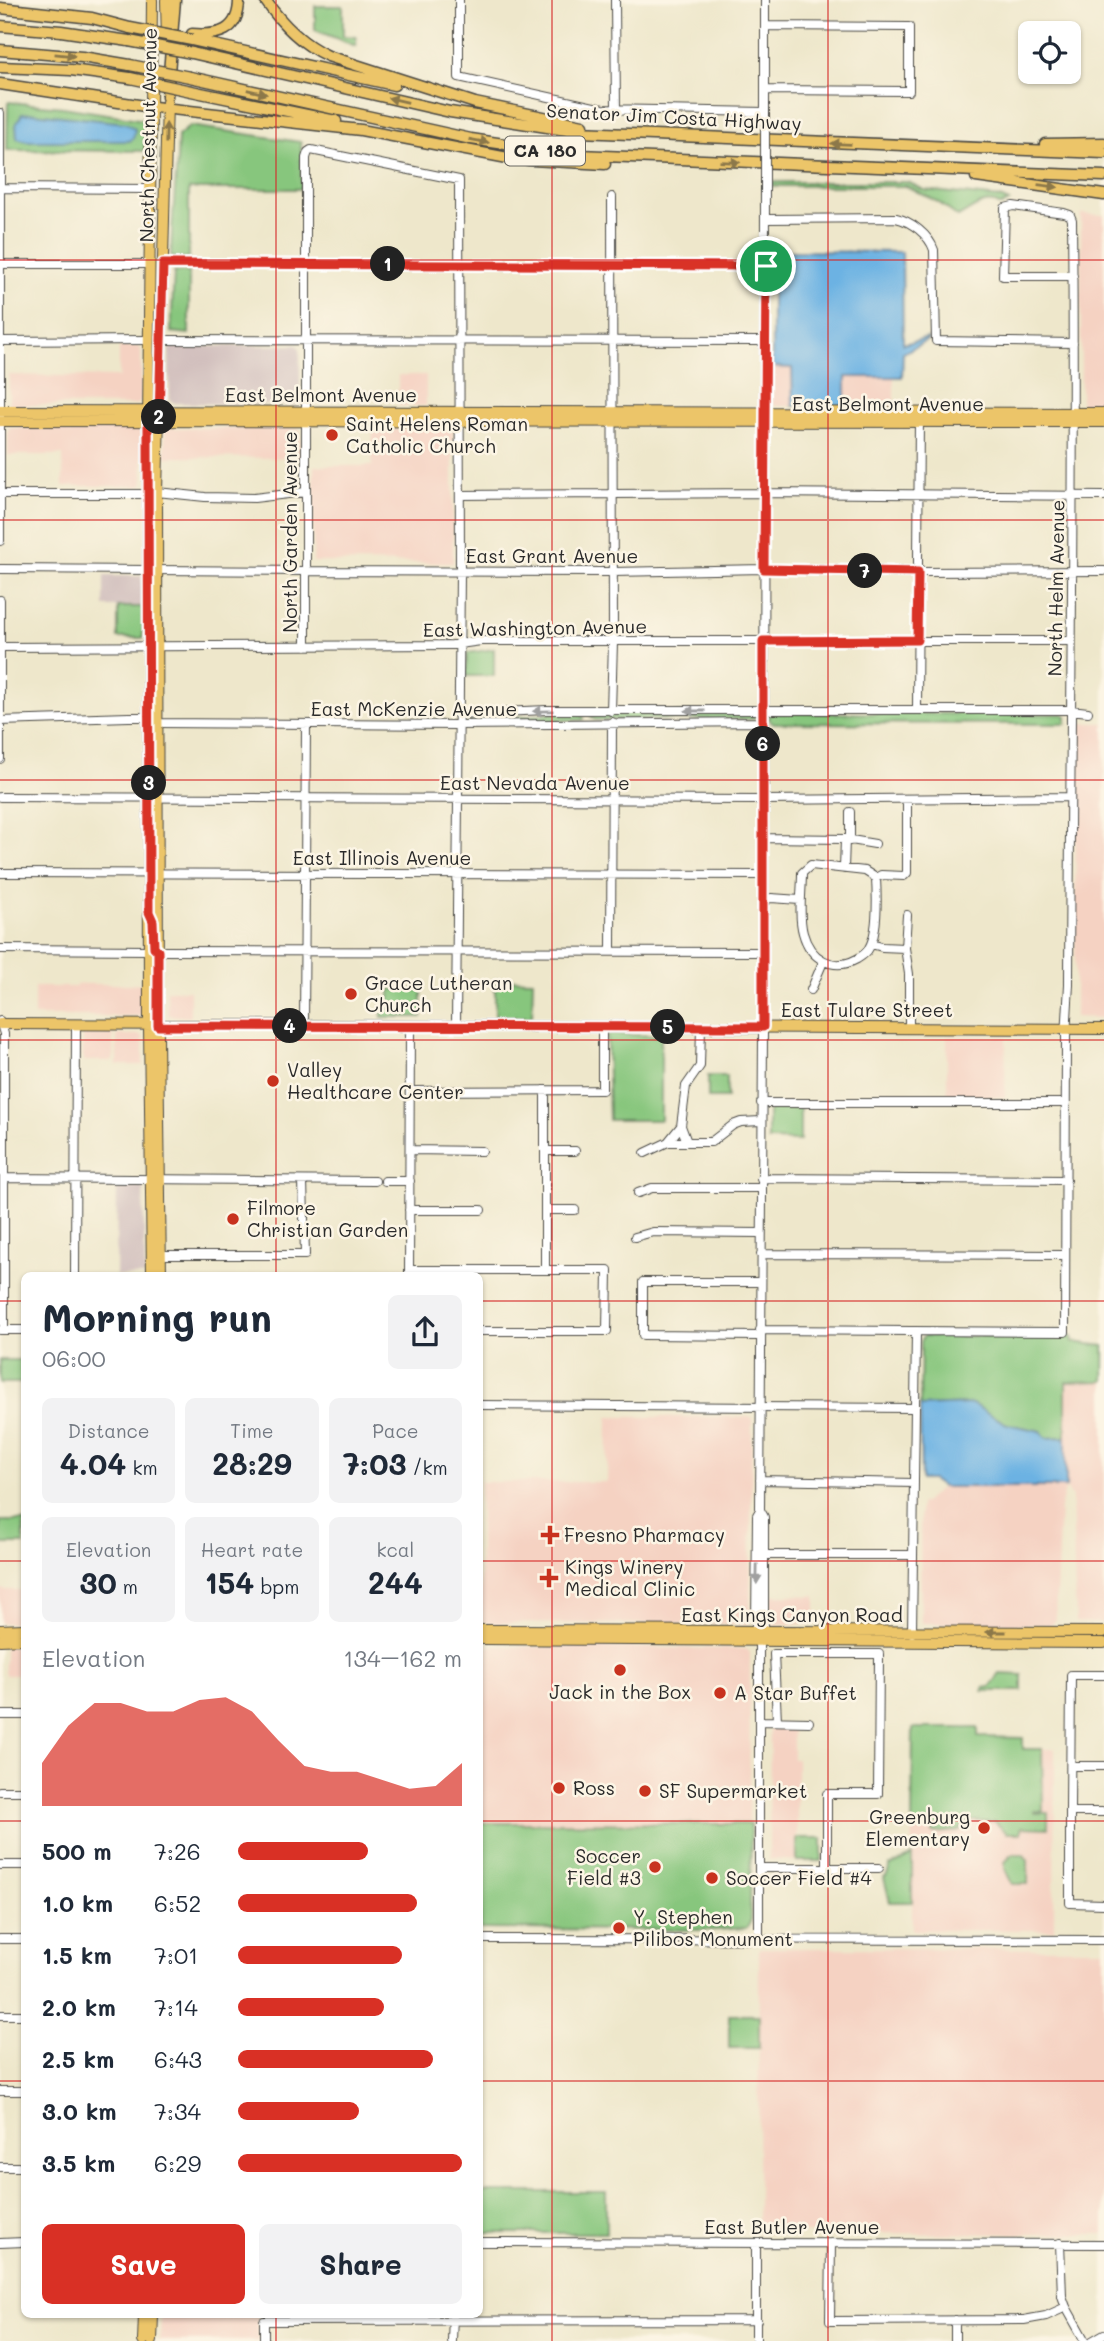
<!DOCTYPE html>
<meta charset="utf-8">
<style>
:root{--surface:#fff;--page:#f2f2f3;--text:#1f2937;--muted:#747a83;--accent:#d93025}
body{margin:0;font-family:Mali,sans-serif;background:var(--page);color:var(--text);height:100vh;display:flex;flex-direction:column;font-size:26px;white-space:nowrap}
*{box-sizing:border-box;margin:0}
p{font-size:23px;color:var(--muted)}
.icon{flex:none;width:38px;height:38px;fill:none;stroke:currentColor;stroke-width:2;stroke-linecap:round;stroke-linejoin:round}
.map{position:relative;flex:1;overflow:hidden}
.panel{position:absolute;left:21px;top:1272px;width:462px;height:1046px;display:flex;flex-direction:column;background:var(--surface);border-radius:10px;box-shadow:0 2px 5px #0004}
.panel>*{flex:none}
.fabs{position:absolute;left:1018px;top:21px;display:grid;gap:14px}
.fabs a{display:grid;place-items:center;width:63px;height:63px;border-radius:10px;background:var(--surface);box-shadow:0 2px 5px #0004;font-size:35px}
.pin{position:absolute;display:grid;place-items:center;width:60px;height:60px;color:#fff;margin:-30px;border:4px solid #fff;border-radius:50%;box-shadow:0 2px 7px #0007}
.km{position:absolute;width:35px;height:35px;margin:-18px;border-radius:50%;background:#222;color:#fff;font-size:19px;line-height:35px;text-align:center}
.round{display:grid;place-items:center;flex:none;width:74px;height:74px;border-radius:10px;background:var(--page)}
.headline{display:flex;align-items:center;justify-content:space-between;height:119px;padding:0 21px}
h1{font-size:38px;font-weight:700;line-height:52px}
.figures{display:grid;grid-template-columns:repeat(3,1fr);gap:10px;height:119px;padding:7px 21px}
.figures div{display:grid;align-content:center;border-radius:10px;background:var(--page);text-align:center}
.figures b{font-size:30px;font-weight:700}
.figures small{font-size:19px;font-weight:400}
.figures p{font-size:19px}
.chart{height:196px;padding:14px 21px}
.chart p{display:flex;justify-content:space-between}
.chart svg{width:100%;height:126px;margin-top:7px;fill:var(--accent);opacity:.7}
.cta{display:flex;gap:14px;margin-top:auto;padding:14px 21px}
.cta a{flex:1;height:80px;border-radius:10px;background:var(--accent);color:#fff;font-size:28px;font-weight:700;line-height:80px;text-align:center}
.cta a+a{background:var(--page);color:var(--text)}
ul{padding:0 21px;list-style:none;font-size:23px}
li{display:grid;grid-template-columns:112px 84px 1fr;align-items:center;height:52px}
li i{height:18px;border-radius:9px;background:var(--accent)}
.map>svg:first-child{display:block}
.built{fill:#f5d2c2}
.industrial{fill:#d1bfbd}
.green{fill:#87c67d;stroke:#597854;stroke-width:2}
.water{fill:#6cb2e3;stroke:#4c6e87;stroke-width:2}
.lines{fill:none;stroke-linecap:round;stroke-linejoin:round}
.minor-casing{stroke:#484743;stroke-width:10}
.major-casing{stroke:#484743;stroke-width:12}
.highway-casing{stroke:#484743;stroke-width:13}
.minor{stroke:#fff;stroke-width:8}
.major{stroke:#ecc569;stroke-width:10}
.highway{stroke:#ecc569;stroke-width:10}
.minor-bridge-casing{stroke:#484743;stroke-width:10;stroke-linecap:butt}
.highway-bridge-casing{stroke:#484743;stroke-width:13;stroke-linecap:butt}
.minor-bridge{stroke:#fff;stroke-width:8}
.highway-bridge{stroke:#ecc569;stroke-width:10}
.oneway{fill:#8c784a}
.oneway2{fill:#a0a0a0}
.route-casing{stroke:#fff;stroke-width:14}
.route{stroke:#d93025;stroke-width:9}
.grid{fill:none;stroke:#d62828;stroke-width:2;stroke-opacity:0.55}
.poi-dot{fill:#c8321e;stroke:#fcf5e5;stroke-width:2.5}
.labels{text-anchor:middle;stroke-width:5;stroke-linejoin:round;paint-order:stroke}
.shield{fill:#fcf5e5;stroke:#6a6863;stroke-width:2}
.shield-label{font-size:18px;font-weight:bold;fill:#2b2b2b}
.street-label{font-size:19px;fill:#2b2b2b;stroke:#fcf5e5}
.poi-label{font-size:19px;fill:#2b2b2b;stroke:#fcf5e5;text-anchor:start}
</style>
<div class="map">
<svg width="1104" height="2341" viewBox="0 0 1104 2341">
<rect width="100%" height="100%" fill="#fcf5e5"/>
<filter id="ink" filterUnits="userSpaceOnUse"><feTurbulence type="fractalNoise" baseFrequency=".0143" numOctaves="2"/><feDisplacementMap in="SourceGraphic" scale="14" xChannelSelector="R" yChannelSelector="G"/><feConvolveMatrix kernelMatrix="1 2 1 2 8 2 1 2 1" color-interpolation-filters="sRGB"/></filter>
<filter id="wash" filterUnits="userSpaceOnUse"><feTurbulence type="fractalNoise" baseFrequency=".00686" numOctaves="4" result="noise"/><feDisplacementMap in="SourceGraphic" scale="28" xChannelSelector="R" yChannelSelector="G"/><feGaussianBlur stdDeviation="1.57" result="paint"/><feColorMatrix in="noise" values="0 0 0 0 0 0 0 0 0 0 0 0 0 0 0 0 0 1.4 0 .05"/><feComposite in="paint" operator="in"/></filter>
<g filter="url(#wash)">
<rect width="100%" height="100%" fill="#eee7cb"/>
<path class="built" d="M1081,214L1104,215V407H1084L1081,403Z
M119,347H139L141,350V400L137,405H9V375L119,377Z
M772,367H792L793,406H775L772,403Z
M398,375H426V406H398Z
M846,377H894V406H846Z
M11,428H139L142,432L143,484L140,486H63V455H8V430Z
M168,428L300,429V458L165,457V431Z
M373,429H453V563L313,562L314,466H372Z
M1076,723H1104V1018L1075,1017Z
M76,984H143V1013L139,1016H34V987H76Z
M167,990H190V1017L168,1015Z
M83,1034H113V1061H83Z
M117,1035H140L143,1037V1065H117Z
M947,1037H1006L1005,1097H947Z
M1066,1381H1104V1623L1076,1622L1072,1497L1066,1488L1060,1507L1055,1619L1051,1625L921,1623L920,1503H924L942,1487H1065Z
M608,1417H752L750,1621L748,1624L480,1623V1482H607Z
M0,1590H24V1623H0Z
M771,1595L816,1596V1624H770Z
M5,1646H24V1675H5Z
M480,1646L746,1649L750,1652L749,1824L480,1823Z
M770,1728H793V1759H797V1861L769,1859Z
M913,1728H978V1737L1023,1738V1749H1055L1054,1930H912Z
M759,1948L1104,1949V2234L758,2233Z
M161,2315H258V2341H160Z"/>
<path class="industrial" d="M297,345L300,348V402L296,405L174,403L170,399L169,349L172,347Z
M104,576H142L143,607H104Z
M117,1185L143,1187L145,1276H116Z"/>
<path class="green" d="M315,6H343V36L356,37V46L315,30Z
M8,102L63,107L145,120V151L7,150Z
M190,126L301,142V189H189V258H173L171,255C172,215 177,176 178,136Z
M772,182H908L924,190L1000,198L1009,202L1001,206C986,196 971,210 958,217L938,202L906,186H772Z
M174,272H189V334L171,332Z
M118,607H143V638H118Z
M494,649V676H466L467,653Z
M555,713H580L584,717L583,720L465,722Z
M594,713H753L756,716L753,719L595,720L591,717Z
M770,713L1063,714L1066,715V724L772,723L768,719Z
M495,979L533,980L532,1017H495Z
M390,989L422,990V1017H382V1002H390Z
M609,1034L661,1036V1120H609L607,1037Z
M708,1076H727V1098H708Z
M800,1108V1141L768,1140V1111L770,1109Z
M924,1336H1072L1073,1342L1104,1346V1381L1066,1382V1437L1045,1438L1041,1431L1007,1424L972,1404L920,1406L921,1340Z
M0,1360H24V1383H0Z
M0,1521H24V1544H0Z
M1000,1674L1022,1675V1691H983V1688L990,1687Z
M913,1728H978V1737L1023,1738V1749H1042L1043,1811H1034V1813H1048V1828L1021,1827V1833H1007L994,1821H969L958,1831L933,1833V1826H912Z
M480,1823L751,1824L750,1923L746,1928L714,1930L480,1929Z
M797,1838H822V1861H797Z
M1013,1854H1023L1028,1860V1884H1012L1005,1869V1862Z
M912,1856V1902H890L884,1878L889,1873L890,1866Z
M729,2015H759V2048H729Z
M480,2192H606V2233H480Z"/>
<path class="water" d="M33,113L126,123L135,129L134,136L130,141H27L17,138L16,124L22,114Z
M772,251L902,252L903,344L928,338V340L903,353L902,377H846V406H793L792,368L772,367Z
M972,1404L1007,1424L1041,1431L1046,1438L1066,1437V1487H942L932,1480H921L920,1406Z"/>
</g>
<g filter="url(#ink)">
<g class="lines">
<g class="minor-casing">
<path id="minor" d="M459,0V77L603,109L765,112
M615,0L616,110
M765,0V126
M765,26L909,27V91L765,90
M0,113V541
M0,188L151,189
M766,219L896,218C911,221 929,235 934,250L936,341L1073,343
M0,264H150
M163,264L766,266
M161,340L766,341
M0,341L148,340
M157,492L205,497L254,498L305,492
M0,494H148
M460,495L764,493L1104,496
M0,569L305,571L613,572L764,569L918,572L1104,571
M0,600V759
M306,646V158L308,152L311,150L459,180L460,572L456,1026
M0,647L452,645L481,641H1071
M917,710L919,416
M611,711L613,642L612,197
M457,714L547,710H1071L1088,712
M0,721L129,717H144L158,723L457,725L763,722
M0,797L763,800L1070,797
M850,812V841
M764,838L845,839L844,869
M845,839L875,844
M811,865L865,871L876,878C877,896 878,933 869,948C867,953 862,956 857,959C833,972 810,959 803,933C798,915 802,892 802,873Z
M0,873L764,875
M876,878L881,875L904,876L907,873V800
M764,900L771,898L800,900
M871,944L882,947L905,948L909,974V1028
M905,948L907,915
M0,949L149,950
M158,951L763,952
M611,951L612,722
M811,990L823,962
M0,1021L4,1034V1330
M304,1026L306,725
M411,1091L602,1090V1026
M761,1103H1066
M681,1126L686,1086L700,1066L701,1027
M668,1142L681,1126L687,1142
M410,1150L482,1151
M545,1151H575
M645,1153L668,1142H711L733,1125L741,1122L761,1121
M4,1178L375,1181
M761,1178L1066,1180
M385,1181H410
M638,1193L652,1188H761
M409,1210H481
M545,1210H575
M635,1237L653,1232L761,1233
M761,1254L1065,1255
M161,1255H305L303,1181
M409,1270H608L607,1331H480
M545,1270V1090
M75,1276L76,1025
M409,1276L410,1026
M0,1330H24
M760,1330L1065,1332L1066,1037L1069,984C1070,729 1075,475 1072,220L1070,215L1064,213L1013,206L1005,208L1003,276H1073
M760,1336L643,1335V1282H761
M480,1405L915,1408
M760,1480L914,1483
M760,1510L764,875L765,181
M764,1555H912
M912,1633L916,1331
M1104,1675H1071L1070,1812H1104
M0,1715H24
M760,1721L809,1722
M777,1721L774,1654H879L878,1794H827V1868
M1071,1766H1104
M0,1791H24
M1070,1812V1903L1104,1904
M0,1865H24
M759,1868H879
M0,1939H24
M480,1939L1104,1940
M759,1939V1632L756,1626L757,1515L760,1510L764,1517V1625L759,1632
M0,2015H24
M0,2091H24
M0,2167H24
M480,2242L1104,2244
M0,2243L24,2242
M756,2243V2341
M831,2243L830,2321L1024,2320L1046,2316L1066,2307
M1060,2243L1062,2296L1066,2307L1085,2341
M955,2320V2341
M264,2341V2321L757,2320
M452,2341L453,2315
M1092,2341L1104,2334"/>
</g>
<g class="major-casing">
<path id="major" d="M166,0L167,41
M0,411L1104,413
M0,421L1104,422
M0,1024L1104,1029
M152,1276L149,1026L148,427L152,0
M161,1276L158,1035L157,492L167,102
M0,1630L24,1629
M480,1630L1104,1632
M480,1639L1104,1643
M0,1640L24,1639
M143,2341L144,2315
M152,2341L153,2315"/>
</g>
<g class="highway-casing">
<path id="highway" d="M265,0C282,24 301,44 328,56L475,103L583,125
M0,8L92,18L130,28
M0,26L61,31L129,41
M192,34C218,36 239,32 239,0
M192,40L394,85
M0,50L82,57L130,65
M192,53L450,112L579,132L1104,153
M0,67L71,70L130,78
M190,77L471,139L579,155L1104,176
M0,84L145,106L361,130L513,159L605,164
M191,91L336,121
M167,97L175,0
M1045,144L1104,143
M976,177L1104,195"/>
</g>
<use href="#minor" class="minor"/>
<use href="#major" class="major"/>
<use href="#highway" class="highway"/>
<g class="minor-bridge-casing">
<path id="minor-bridge" d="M765,126V181"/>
</g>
<g class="highway-bridge-casing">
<path id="highway-bridge" d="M130,28L192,40
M129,41L192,53
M130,65L190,77
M130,78L191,91"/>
</g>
<use href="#minor-bridge" class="minor-bridge"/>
<use href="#highway-bridge" class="highway-bridge"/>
</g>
<defs><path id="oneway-solid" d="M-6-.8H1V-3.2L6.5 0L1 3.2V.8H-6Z" transform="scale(1.75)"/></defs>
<g class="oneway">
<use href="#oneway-solid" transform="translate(65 55) rotate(6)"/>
<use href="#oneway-solid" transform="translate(257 92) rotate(13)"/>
<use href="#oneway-solid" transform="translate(398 100) rotate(-167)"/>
<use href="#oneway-solid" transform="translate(166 133) rotate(-89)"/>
<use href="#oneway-solid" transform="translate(479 141) rotate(10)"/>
<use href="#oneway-solid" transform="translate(841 144) rotate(-178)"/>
<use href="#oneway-solid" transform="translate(730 162) rotate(2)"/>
<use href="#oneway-solid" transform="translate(1048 186) rotate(7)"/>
<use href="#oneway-solid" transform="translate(996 1632) rotate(180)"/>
</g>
<g class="oneway2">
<use href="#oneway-solid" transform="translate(543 711) rotate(179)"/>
<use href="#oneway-solid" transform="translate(695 711) rotate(180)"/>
<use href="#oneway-solid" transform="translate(757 1574) rotate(91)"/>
</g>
</g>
<g class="lines" filter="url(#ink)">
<g class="route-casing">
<path id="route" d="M163,264L766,266L764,569L918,572L917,640L763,641V1027L158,1026V951L154,947L153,921L149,912L148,427V421H159Z"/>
</g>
<use href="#route" class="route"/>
</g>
<path class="grid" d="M276,0V1276M552,0V2341M828,0V2341M0,260H1104M0,520H1104M0,780H1104M0,1040H1104M0,1301H24M480,1301H1104M0,1561H24M480,1561H1104M0,1821H24M480,1821H1104M0,2081H24M480,2081H1104M276,2315V2341"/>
<g class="poi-dot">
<circle cx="332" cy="435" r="7"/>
<circle cx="351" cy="994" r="7"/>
<circle cx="273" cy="1081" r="7"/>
<circle cx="233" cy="1219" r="7"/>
<path d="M546.5 1524.5h7v7h7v7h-7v7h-7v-7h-7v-7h7z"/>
<path d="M545.5 1567.5h7v7h7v7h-7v7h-7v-7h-7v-7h7z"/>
<circle cx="620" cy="1670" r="7"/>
<circle cx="720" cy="1693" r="7"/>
<circle cx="559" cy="1788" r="7"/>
<circle cx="645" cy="1791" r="7"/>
<circle cx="984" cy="1828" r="7"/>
<circle cx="655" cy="1867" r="7"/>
<circle cx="712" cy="1878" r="7"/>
<circle cx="619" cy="1928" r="7"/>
</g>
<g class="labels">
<rect class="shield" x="505" y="136.5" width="80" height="29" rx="5"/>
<g class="shield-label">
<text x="545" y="157">CA 180</text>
</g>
<g class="street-label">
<text transform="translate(674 117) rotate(3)" y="7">Senator Jim Costa Highway</text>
<text transform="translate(148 135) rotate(-89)" y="7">North Chestnut Avenue</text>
<text x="321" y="402">East Belmont Avenue</text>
<text x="888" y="411">East Belmont Avenue</text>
<text transform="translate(290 532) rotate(-90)" y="7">North Garden Avenue</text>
<text x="552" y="563">East Grant Avenue</text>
<text transform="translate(1056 588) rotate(-89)" y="7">North Helm Avenue</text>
<text transform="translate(535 628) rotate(-1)" y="7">East Washington Avenue</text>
<text x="414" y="716">East McKenzie Avenue</text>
<text x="535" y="790">East Nevada Avenue</text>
<text x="382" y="865">East Illinois Avenue</text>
<text x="867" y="1017">East Tulare Street</text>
<text x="792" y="1622">East Kings Canyon Road</text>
<text x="792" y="2234">East Butler Avenue</text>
</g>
<g class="poi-label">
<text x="346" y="431">Saint Helens Roman<tspan x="346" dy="22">Catholic Church</tspan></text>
<text x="365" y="990">Grace Lutheran<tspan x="365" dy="22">Church</tspan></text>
<text x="287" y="1077">Valley<tspan x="287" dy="22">Healthcare Center</tspan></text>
<text x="247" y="1215">Filmore<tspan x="247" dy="22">Christian Garden</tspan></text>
<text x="564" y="1542">Fresno Pharmacy</text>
<text x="565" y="1574">Kings Winery<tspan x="565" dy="22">Medical Clinic</tspan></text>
<text x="620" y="1699" text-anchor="middle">Jack in the Box</text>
<text x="734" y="1700">A Star Buffet</text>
<text x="573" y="1795">Ross</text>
<text x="659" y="1798">SF Supermarket</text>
<text x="970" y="1824" text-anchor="end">Greenburg<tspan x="970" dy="22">Elementary</tspan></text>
<text x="641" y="1863" text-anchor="end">Soccer<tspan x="641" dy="22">Field #3</tspan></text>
<text x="726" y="1885">Soccer Field #4</text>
<text x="633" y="1924">Y. Stephen<tspan x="633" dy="22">Pilibos Monument</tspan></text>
</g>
</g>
</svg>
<div class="fabs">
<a><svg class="icon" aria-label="locate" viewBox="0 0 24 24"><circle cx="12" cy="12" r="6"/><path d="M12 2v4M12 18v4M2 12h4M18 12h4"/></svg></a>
</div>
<div class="pin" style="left:766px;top:266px;background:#1e9e55"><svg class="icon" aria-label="arrive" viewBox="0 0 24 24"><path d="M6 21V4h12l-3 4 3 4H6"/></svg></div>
<b class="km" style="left:388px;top:264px">1</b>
<b class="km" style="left:159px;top:417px">2</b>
<b class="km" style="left:149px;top:783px">3</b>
<b class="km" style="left:290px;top:1026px">4</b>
<b class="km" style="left:668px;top:1027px">5</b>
<b class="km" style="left:763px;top:744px">6</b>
<b class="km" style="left:865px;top:571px">7</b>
<section class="panel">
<div class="headline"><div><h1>Morning run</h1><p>06:00</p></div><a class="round"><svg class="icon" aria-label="share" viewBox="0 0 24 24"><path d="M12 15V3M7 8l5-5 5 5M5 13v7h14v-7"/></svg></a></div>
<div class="figures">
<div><p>Distance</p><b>4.04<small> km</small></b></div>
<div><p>Time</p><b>28:29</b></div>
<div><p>Pace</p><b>7:03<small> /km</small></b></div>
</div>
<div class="figures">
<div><p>Elevation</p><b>30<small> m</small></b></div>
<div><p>Heart rate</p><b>154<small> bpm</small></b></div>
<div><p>kcal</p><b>244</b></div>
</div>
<div class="chart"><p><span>Elevation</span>134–162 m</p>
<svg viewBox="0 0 160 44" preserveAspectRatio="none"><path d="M0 44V29L10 16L20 8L30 8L40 11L50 11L60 7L70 6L80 11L90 21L100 30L110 32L120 32L130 35L140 38L150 37L160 29V44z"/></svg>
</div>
<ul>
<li><b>500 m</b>7:26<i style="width:58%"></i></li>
<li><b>1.0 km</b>6:52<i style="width:80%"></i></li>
<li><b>1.5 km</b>7:01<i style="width:73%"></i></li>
<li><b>2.0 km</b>7:14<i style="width:65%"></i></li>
<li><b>2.5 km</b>6:43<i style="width:87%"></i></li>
<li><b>3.0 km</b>7:34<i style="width:54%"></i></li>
<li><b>3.5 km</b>6:29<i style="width:100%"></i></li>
</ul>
<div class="cta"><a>Save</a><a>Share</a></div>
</section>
</div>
